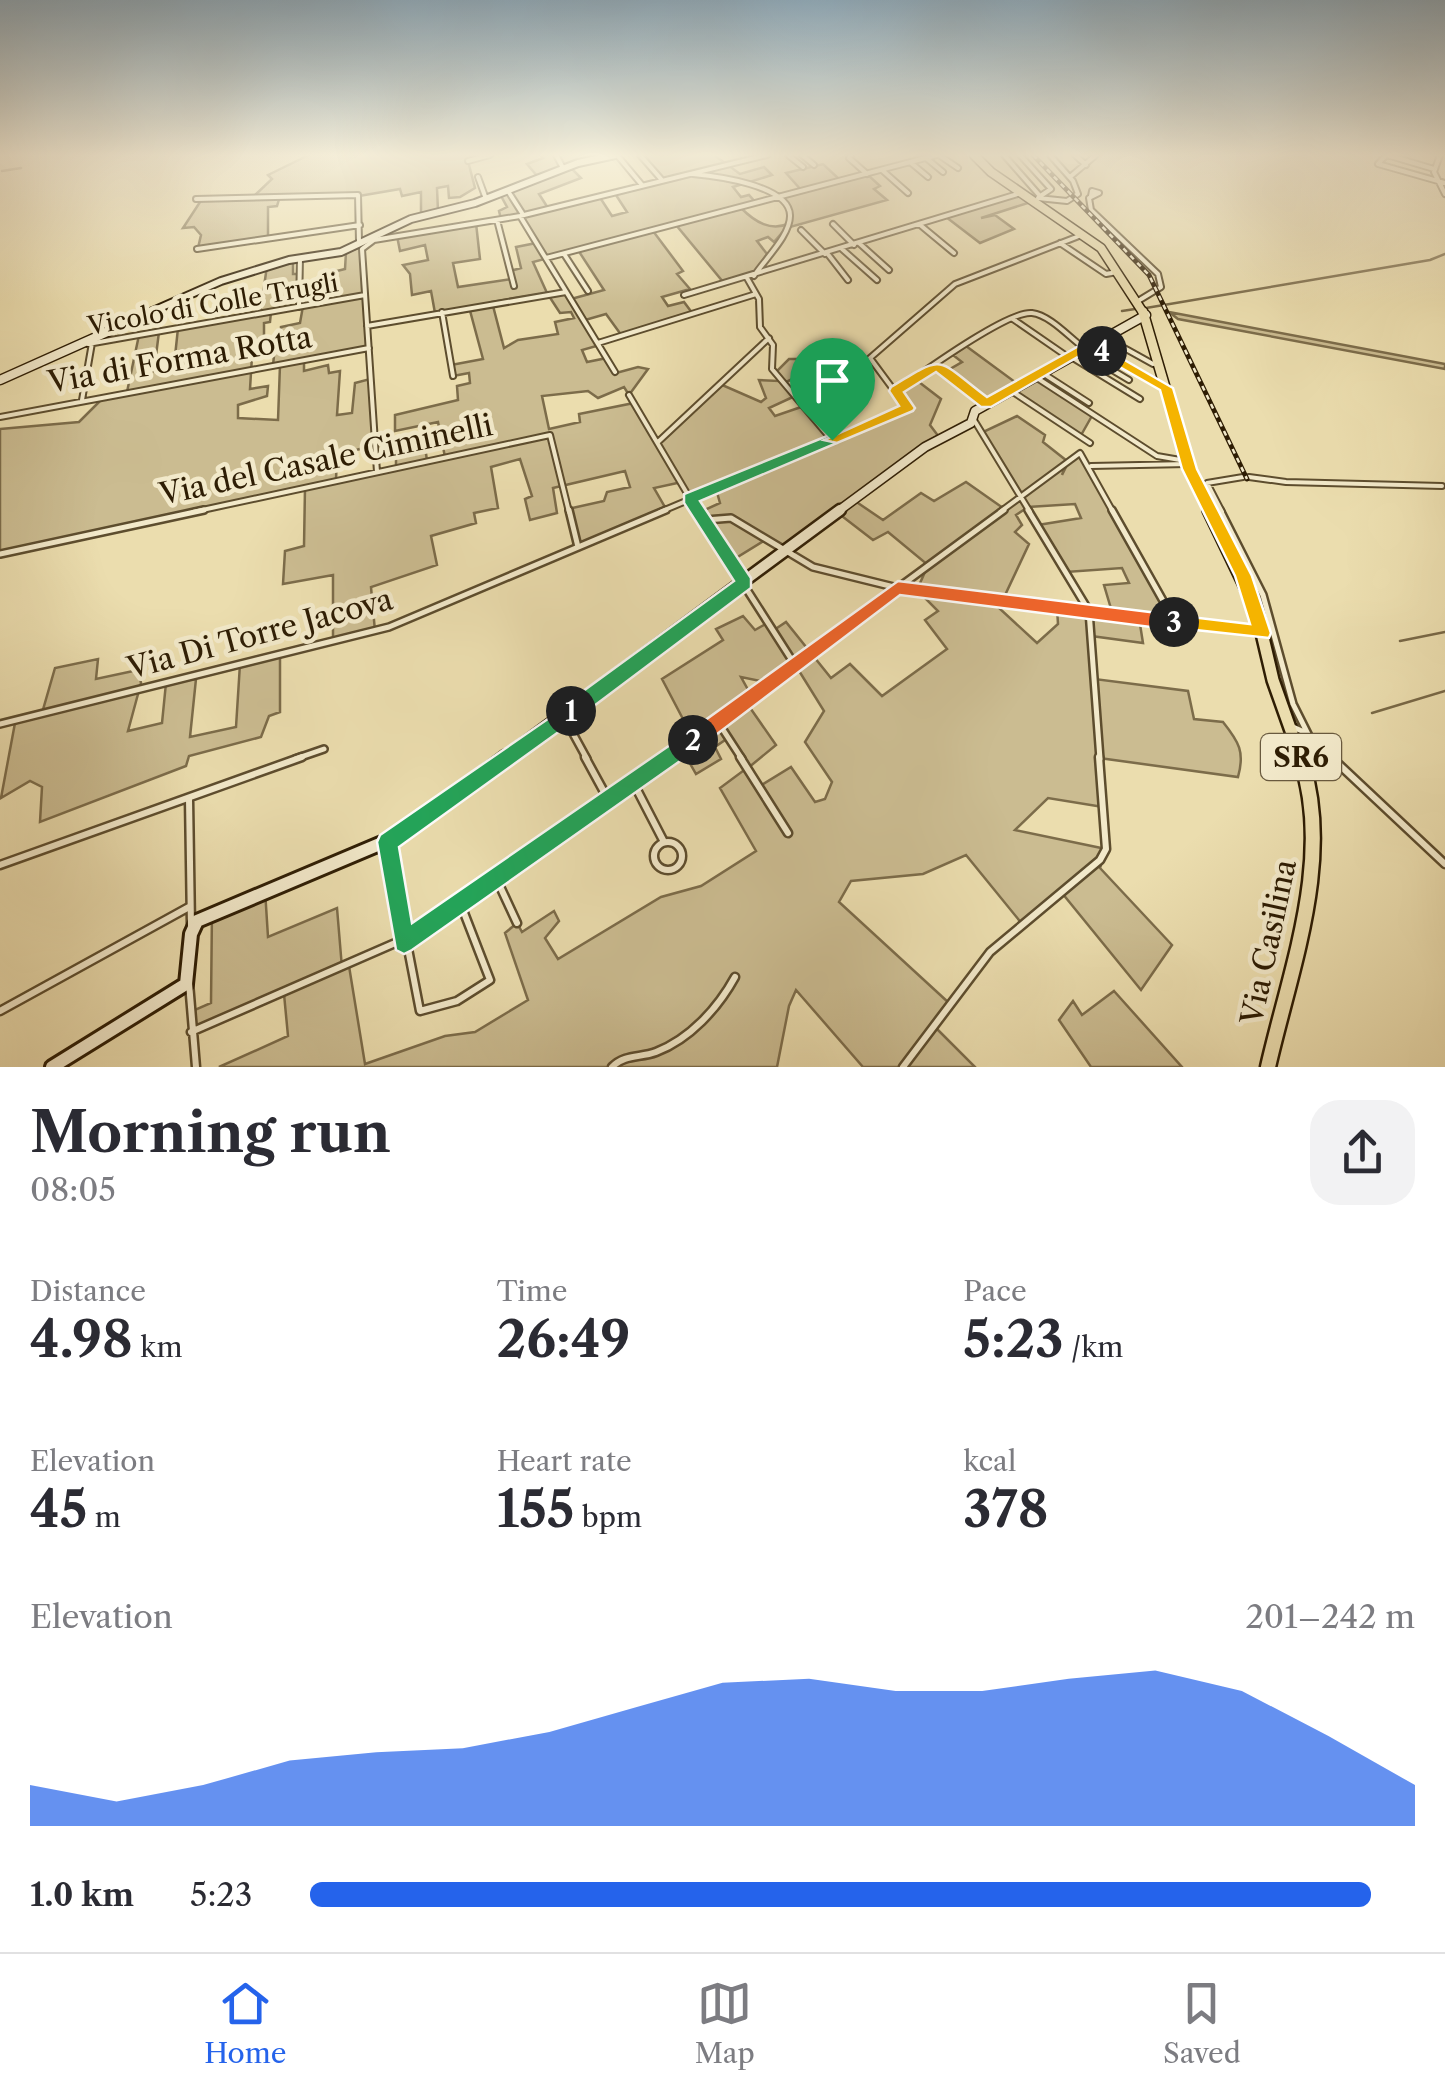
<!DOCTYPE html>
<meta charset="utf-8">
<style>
:root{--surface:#fff;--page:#f2f2f3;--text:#2b2b33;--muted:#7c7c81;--line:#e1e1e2;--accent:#2563eb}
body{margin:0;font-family:"Libre Caslon Text",serif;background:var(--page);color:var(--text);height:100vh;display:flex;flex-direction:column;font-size:38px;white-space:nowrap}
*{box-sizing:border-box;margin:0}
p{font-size:32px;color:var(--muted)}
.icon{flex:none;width:55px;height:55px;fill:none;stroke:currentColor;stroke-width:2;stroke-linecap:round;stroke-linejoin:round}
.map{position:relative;height:1067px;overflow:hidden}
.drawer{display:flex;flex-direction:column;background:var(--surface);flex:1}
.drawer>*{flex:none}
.pin{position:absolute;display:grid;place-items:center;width:85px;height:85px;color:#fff;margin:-102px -42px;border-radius:50% 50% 50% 0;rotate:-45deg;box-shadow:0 0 10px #0007}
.pin .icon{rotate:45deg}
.km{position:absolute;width:50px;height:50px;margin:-25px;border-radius:50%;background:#222;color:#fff;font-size:28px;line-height:50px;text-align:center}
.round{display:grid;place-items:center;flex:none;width:105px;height:105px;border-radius:30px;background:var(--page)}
.head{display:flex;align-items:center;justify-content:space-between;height:170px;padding:0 30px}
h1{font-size:55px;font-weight:700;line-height:75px}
.figures{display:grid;grid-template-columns:repeat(3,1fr);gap:15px;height:170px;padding:10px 30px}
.figures div{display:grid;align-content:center}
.figures b{font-size:50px;font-weight:700}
.figures small{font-size:28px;font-weight:400}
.figures p{font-size:28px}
.chart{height:280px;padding:20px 30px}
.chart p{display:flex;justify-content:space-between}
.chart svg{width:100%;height:180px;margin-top:10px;fill:var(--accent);opacity:.7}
ul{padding:0 30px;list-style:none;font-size:32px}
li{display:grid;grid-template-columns:160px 120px 1fr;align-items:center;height:75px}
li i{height:25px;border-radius:12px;background:var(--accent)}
.tab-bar{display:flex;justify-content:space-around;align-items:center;height:140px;border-top:2px solid var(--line);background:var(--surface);font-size:28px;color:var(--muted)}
.tab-bar a{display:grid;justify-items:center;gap:5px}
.tab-bar .selected{color:var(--accent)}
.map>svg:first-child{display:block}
.green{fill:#cbbc91;stroke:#7c6c4a;stroke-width:2.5;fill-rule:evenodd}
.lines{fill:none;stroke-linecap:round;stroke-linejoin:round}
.stream{stroke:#796947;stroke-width:2.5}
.street-far2-casing{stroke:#5d4d2e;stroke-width:8}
.street-far1-casing{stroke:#5d4d2e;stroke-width:10}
.street-casing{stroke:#5d4d2e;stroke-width:11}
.secondary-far3-casing{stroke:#2e1d04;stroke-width:10}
.secondary-far2-casing{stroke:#2e1d04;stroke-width:11}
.secondary-far1-casing{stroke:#2e1d04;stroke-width:15}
.secondary-casing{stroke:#2e1d04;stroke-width:18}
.primary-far3-casing{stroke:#2e1d04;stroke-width:11}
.primary-far2-casing{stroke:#2e1d04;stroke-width:12}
.primary-far1-casing{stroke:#2e1d04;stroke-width:16}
.primary-casing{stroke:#2e1d04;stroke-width:19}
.street-far2{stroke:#f2e9ca;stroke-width:4}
.street-far1{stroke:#f2e9ca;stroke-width:5}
.street{stroke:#f2e9ca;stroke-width:6}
.secondary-far3{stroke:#f2e9ca;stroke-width:6}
.secondary-far2{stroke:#f2e9ca;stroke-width:8}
.secondary-far1{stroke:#f2e9ca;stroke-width:10}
.secondary{stroke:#f2e9ca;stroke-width:12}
.primary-far3{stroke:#ebddae;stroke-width:8}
.primary-far2{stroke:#ebddae;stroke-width:9}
.primary-far1{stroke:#ebddae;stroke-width:11}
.primary{stroke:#ebddae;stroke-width:14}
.rail-casing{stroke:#2e1d04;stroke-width:5}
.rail{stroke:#f2e9ca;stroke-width:2.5;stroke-dasharray:5;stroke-linecap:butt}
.split-1{fill:#22a559;stroke:#fff;stroke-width:2.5}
.split-2{fill:#22a559;stroke:#fff;stroke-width:2.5}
.split-3{fill:#f0652b;stroke:#fff;stroke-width:2.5}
.split-4{fill:#f5b400;stroke:#fff;stroke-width:2.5}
.split-5{fill:#f5b400;stroke:#fff;stroke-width:2.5}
.labels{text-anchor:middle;stroke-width:9;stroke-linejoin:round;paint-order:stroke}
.far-street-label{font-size:25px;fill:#2e1d04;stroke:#f2e9ca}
.shield{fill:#f2e9ca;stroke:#695a3f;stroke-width:2.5}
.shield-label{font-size:28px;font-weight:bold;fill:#2e1d04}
.street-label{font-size:30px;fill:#2e1d04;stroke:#f2e9ca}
</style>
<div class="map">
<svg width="1445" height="1067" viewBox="0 0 1445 1067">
<rect width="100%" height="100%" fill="#ebddae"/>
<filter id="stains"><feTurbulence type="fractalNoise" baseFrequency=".002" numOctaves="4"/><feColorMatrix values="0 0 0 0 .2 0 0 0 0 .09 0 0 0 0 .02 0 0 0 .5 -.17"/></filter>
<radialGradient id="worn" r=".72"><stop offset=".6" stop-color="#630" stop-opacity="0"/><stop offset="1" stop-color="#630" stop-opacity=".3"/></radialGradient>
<path class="green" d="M309,155H490L468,161L475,188L460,197L449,198L448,186L437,188L438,211L421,215V192L402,196L400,189L359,196H280L277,206L268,207V239L198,248L201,235L194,227L183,228L202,199L253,197L272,179L268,175Z
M540,155H615L570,167L581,178L539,194L548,208L599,196L612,216L627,212L614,192L661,180L640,155H714L740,174L764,167L772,175L733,187L741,197L749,195L756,203L741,208C755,222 771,232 790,223L792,212L781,197L802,191L786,173L823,164L840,180L867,174L880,186L874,189L887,200L786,228L774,242L768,237L757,241L767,254L753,276L724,283L676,225L653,231L683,271L677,274L690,289L662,297L668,306L684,302L693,314L622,336L606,314L585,320L600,345L582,350L587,362L607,358L616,373L638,367L648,369L629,395L624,387L598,398L588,391L542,396L549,429L580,422L579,414L634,403L658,441L720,384L761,402L766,398L759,380L778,381L775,373L789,359H803L811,370L784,383L795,396L769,408L775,416L804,406L832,439L908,407L896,391L915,379L941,399L930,425L939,437L855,501L883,520L921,493L934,501L966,482L1003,508L1020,496L983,432L1017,416L1045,435L1043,442L1067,461L1062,475L1069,461L1081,453L1175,622L1139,618L1143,643L1091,636L1094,679L1188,691L1194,719L1223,722C1239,742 1245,752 1238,777L1099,758L1103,807L1048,798L1015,830L1106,849L1100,868L1172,945L1141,990L1062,893L1023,925L966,855L923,874L851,881L839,902L949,1003L933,1025L975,1067H863L796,990L789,1006L777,1067H219L288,1036L284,994L191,1032L190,1012L211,1003L212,910L265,890L268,937L337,908L342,968L349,966L365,1064L445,1036L475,1032L528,1000L505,933L517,923L522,932L554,911L559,921L545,938L558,959L661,897L701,886L756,851L720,788L747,768L728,738L715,747L721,759L696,774L672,732L684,721L662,679L723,640L716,629L743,616L755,630L769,622L774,630L786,622L831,678L850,664L882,696L947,649L925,620L938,611L917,590L928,565L888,532L873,540L838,513L787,551L767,539L731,561L698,513L720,503L716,489L690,499L682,482L654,488L666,509L578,547L568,509L604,501L607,492L630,487L625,471L553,488L557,513L530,520L525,499L532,496L520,459L491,467L498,508L474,513L476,523L431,536L437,565L371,587L375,631L333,642V575L283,584L285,551L304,546L305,488L0,554V429L79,422L105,396L127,392L139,335L159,332L154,371L174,366L178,328L260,314L267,266L293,259V274H300L299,307L271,312L270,322L264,323V338L253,340L250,389L268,386L267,396L238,405V418L278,420L280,365H273L276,337L281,336V327L300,323L303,306L335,300L333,272L345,269L346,252L362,247L369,348L304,360V371L328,365L329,373L340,371L337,415L352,413L355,383L370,379L375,445L337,455L336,480L396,468V445L424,438L427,461L445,457L438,422L395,431V415L458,400L457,386L470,383L469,373L453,376L451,365L483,359L469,307L435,313L431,291L412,295L410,274L403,265L428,260L425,245L400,251L397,236L476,223L480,259L453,263L458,287L511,279L510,271L521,268L516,247L536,243L520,216L501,219L499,211L507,207L500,194L538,177L527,164L543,158ZM578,250L604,290L571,299L566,292L547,293L533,262ZM547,293L560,313L571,312L574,318L555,322L558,334L518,340L504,348L492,302ZM1075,504L1081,518L1038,525L1066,572L1122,568L1129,583L1104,585L1112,612L1057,608L1058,624L1037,643L999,608L1029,544L1015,532L1022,525L1016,515L1028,507ZM796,666L824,711L805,742L832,782L825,799L815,802L791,767L760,786L748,768L776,745L746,702L752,697L741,677L770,683Z
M1020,194L1031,202L981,218L995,215L1014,229L980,243L946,217Z
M1169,312L1445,364V369L1178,319Z
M966,346L1019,385L1035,377L1093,414L1080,437L1011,390L986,404L945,372L962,362L953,355Z
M280,655V712L269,716L261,737L189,756L186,766L40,822L42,787L30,781L1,798L15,723L42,713L55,668L98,659L96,679L138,670L141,683L128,731L162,723L166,683L196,679L190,737L236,727L240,664Z
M1114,991L1182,1067H1091L1059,1020L1073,1001L1082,1015Z"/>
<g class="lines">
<path class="stream" d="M2,171L21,168
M1146,308L1430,260L1445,254
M1122,311L1135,309
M1400,641L1445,632
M1372,713L1445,691"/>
<g class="street-far2-casing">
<path id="street-far2" d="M556,155L563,168
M617,155L642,185
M640,155L661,179
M788,155L803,167
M802,155L814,165
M851,155L849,158L867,174
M939,155L958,168
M1004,155L1040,196
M1020,155L1051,189L1039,197
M1075,155L1086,165
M1386,155L1378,164L1445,183
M1387,155L1434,169
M1440,155L1434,172L1445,194
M926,158L943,172
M468,161L490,155
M910,162L928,177
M882,170L908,193
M693,174C715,176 789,185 790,215C791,235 764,260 754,276
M478,177L486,199
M1070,177L1096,155
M508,191L522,213
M1091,196L1092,191L1099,193L1089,198L1091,210L1158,274L1161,287L1138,301
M1038,198L1067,201L1078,194L1073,181L1050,155
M196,199L358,195L359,242
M520,216L615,372
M497,220L514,286
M833,224L854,245
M919,224L954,253
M801,230L825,254
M374,240L520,216L767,155
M374,240L362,249L377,472
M859,243L889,270
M1060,243L1106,274L1117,272
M197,249L360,225
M842,249L877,280
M827,253L848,280
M564,254L588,291
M546,258L937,155
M747,278L759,299L760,327L773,345L772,369L831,439
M684,295L1021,193
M299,307L300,258
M442,312L453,376
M1013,319L1068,357
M367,326L566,292
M1108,339L1153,364
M598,343L756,294
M88,344L365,295
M1093,346L1161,385
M1082,352L1129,380
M1073,358L1140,399
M936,366L985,403
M1044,374L1089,403
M1037,378L1157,456L1186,461
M896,391C919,375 1008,310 1032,313C1050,315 1070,338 1084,348
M1013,392L1090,443
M629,395L698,512
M82,400L92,343
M0,417L369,348
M974,420L1030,512
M658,442L769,338
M1091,466L1188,464
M1249,477L1286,482L1442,486
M193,512L550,435L569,512
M660,512L907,408L870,358L955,284L1079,236
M1000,512L1080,453L1113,512
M1222,512L1207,483L1243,477"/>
</g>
<g class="street-far1-casing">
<path id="street-far1" d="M569,510L578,547
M696,510L795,665
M1028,510L1089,611L1100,759
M1112,510L1175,622
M1220,510L1263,595L1293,704L1310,738
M706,520L731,518L813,567L898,588L1259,632
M0,554L204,510
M564,717L587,759
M718,722L742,759
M0,724L389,627L666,510
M1293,727L1304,732L1333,759
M295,759L324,749
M665,759L1004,510"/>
</g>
<g class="street-casing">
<path id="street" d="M585,757L609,801
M740,757L788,833
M1331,757L1445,864
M634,784L664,842
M189,799L191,926
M654 856a14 14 0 1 1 28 0a14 14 0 1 1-28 0Z
M388,845L420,1011L457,1001L490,980L461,905
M0,865L302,757
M497,880L517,923
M189,983L196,1067
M0,1011L189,907
M191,1032L425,930L669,757
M612,1067C625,1054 640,1058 656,1052C690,1039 718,1008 735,977
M903,1067L990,952L1100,860L1106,849L1099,757"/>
</g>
<g class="secondary-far3-casing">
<path id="secondary-far3" d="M146,314L221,281L289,260L341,252L411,219L475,203L578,163L615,155"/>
</g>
<g class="secondary-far2-casing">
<path id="secondary-far2" d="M0,380L152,312
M837,512L925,447L971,423L975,411L1146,315"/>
</g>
<g class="secondary-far1-casing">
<path id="secondary-far1" d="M503,759L840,510"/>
</g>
<g class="secondary-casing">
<path id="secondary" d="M52,1067L186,984L191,934L197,921L401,835L506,757"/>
</g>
<g class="primary-far3-casing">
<path id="primary-far3" d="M974,155L991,172L1101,248L1144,314"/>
</g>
<g class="primary-far2-casing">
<path id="primary-far2" d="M1143,312L1189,469L1210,512"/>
</g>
<g class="primary-far1-casing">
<path id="primary-far1" d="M1209,510L1256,608L1273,680L1301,759"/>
</g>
<g class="primary-casing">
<path id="primary" d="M1268,1067C1290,970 1335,856 1300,757"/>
</g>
<use href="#street-far2" class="street-far2"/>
<use href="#street-far1" class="street-far1"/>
<use href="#street" class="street"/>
<use href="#secondary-far3" class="secondary-far3"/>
<use href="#secondary-far2" class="secondary-far2"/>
<use href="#secondary-far1" class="secondary-far1"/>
<use href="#secondary" class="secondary"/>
<use href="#primary-far3" class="primary-far3"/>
<use href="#primary-far2" class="primary-far2"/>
<use href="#primary-far1" class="primary-far1"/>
<use href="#primary" class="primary"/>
<g class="rail-casing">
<path id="rail" d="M1033,155L1149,275L1247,479"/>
</g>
<use href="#rail" class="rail"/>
</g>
<linearGradient id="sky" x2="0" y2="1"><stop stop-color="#8faaba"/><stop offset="0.51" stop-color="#f6f0db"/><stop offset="1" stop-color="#f6f0db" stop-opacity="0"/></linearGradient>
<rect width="1445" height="304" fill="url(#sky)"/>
<path class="split-1" d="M832,434L839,440L837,443L700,501L751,578V588L578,718H564V705L734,581L684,503V494Z"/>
<path class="split-2" d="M571,703L581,711L578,718L399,847L412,923L686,734L693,731L703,740L700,747L412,950L404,954L396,950L377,842L380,835Z"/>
<path class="split-3" d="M898,581L1174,615L1183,622L1174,630L900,595L700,747H686V734Z"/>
<path class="split-4" d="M1102,347L1173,388L1197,469L1252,576L1271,633L1269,638L1168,627L1165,622L1174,615L1250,624L1235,576L1182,469L1160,390L1097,354L1095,351Z"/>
<path class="split-5" d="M1086,342H1095L1108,351L1102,355L1090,350L991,407H981L936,372L904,392L915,408L913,411L837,443L824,440L899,406L889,391L891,387C947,353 935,358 987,397Z"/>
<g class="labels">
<g class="far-street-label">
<text transform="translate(213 304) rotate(-10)" y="9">Vicolo di Colle Trugli</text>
</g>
<rect class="shield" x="1261" y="734" width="80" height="46" rx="8"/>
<g class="shield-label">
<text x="1301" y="767">SR6</text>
</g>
<g class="street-label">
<text transform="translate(180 360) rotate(-10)" y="10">Via di Forma Rotta</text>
<text transform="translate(326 460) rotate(-12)" y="10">Via del Casale Ciminelli</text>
<text transform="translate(260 634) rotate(-15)" y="10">Via Di Torre Jacova</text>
<text transform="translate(1269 942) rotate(-78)" y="10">Via Casilina</text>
</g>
</g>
<rect width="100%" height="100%" filter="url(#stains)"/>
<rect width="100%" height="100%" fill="url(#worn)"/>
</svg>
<div class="pin" style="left:832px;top:440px;background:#1e9e55"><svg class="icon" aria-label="arrive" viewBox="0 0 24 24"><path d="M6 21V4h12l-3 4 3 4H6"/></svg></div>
<b class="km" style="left:571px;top:711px">1</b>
<b class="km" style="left:693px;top:740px">2</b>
<b class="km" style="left:1174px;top:622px">3</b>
<b class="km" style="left:1102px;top:351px">4</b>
</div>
<section class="drawer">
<div class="head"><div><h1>Morning run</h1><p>08:05</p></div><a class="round"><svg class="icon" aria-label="share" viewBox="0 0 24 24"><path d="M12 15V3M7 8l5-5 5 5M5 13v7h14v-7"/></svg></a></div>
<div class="figures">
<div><p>Distance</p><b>4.98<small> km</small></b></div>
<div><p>Time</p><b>26:49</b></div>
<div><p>Pace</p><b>5:23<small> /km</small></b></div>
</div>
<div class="figures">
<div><p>Elevation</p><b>45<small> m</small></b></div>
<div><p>Heart rate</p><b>155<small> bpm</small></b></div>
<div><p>kcal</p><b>378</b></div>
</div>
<div class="chart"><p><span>Elevation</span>201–242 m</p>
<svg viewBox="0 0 160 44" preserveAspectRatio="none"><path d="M0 44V34L10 38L20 34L30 28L40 26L50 25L60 21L70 15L80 9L90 8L100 11L110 11L120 8L130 6L140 11L150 22L160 34V44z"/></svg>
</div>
<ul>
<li><b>1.0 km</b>5:23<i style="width:96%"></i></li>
</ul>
</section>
<nav class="tab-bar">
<a class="selected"><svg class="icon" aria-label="home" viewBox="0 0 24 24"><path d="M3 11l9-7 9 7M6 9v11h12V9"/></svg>Home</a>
<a><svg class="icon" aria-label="map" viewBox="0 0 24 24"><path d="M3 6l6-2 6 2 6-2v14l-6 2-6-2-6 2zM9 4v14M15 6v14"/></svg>Map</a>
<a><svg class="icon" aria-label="saved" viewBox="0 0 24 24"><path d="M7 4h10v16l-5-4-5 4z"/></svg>Saved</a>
</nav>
